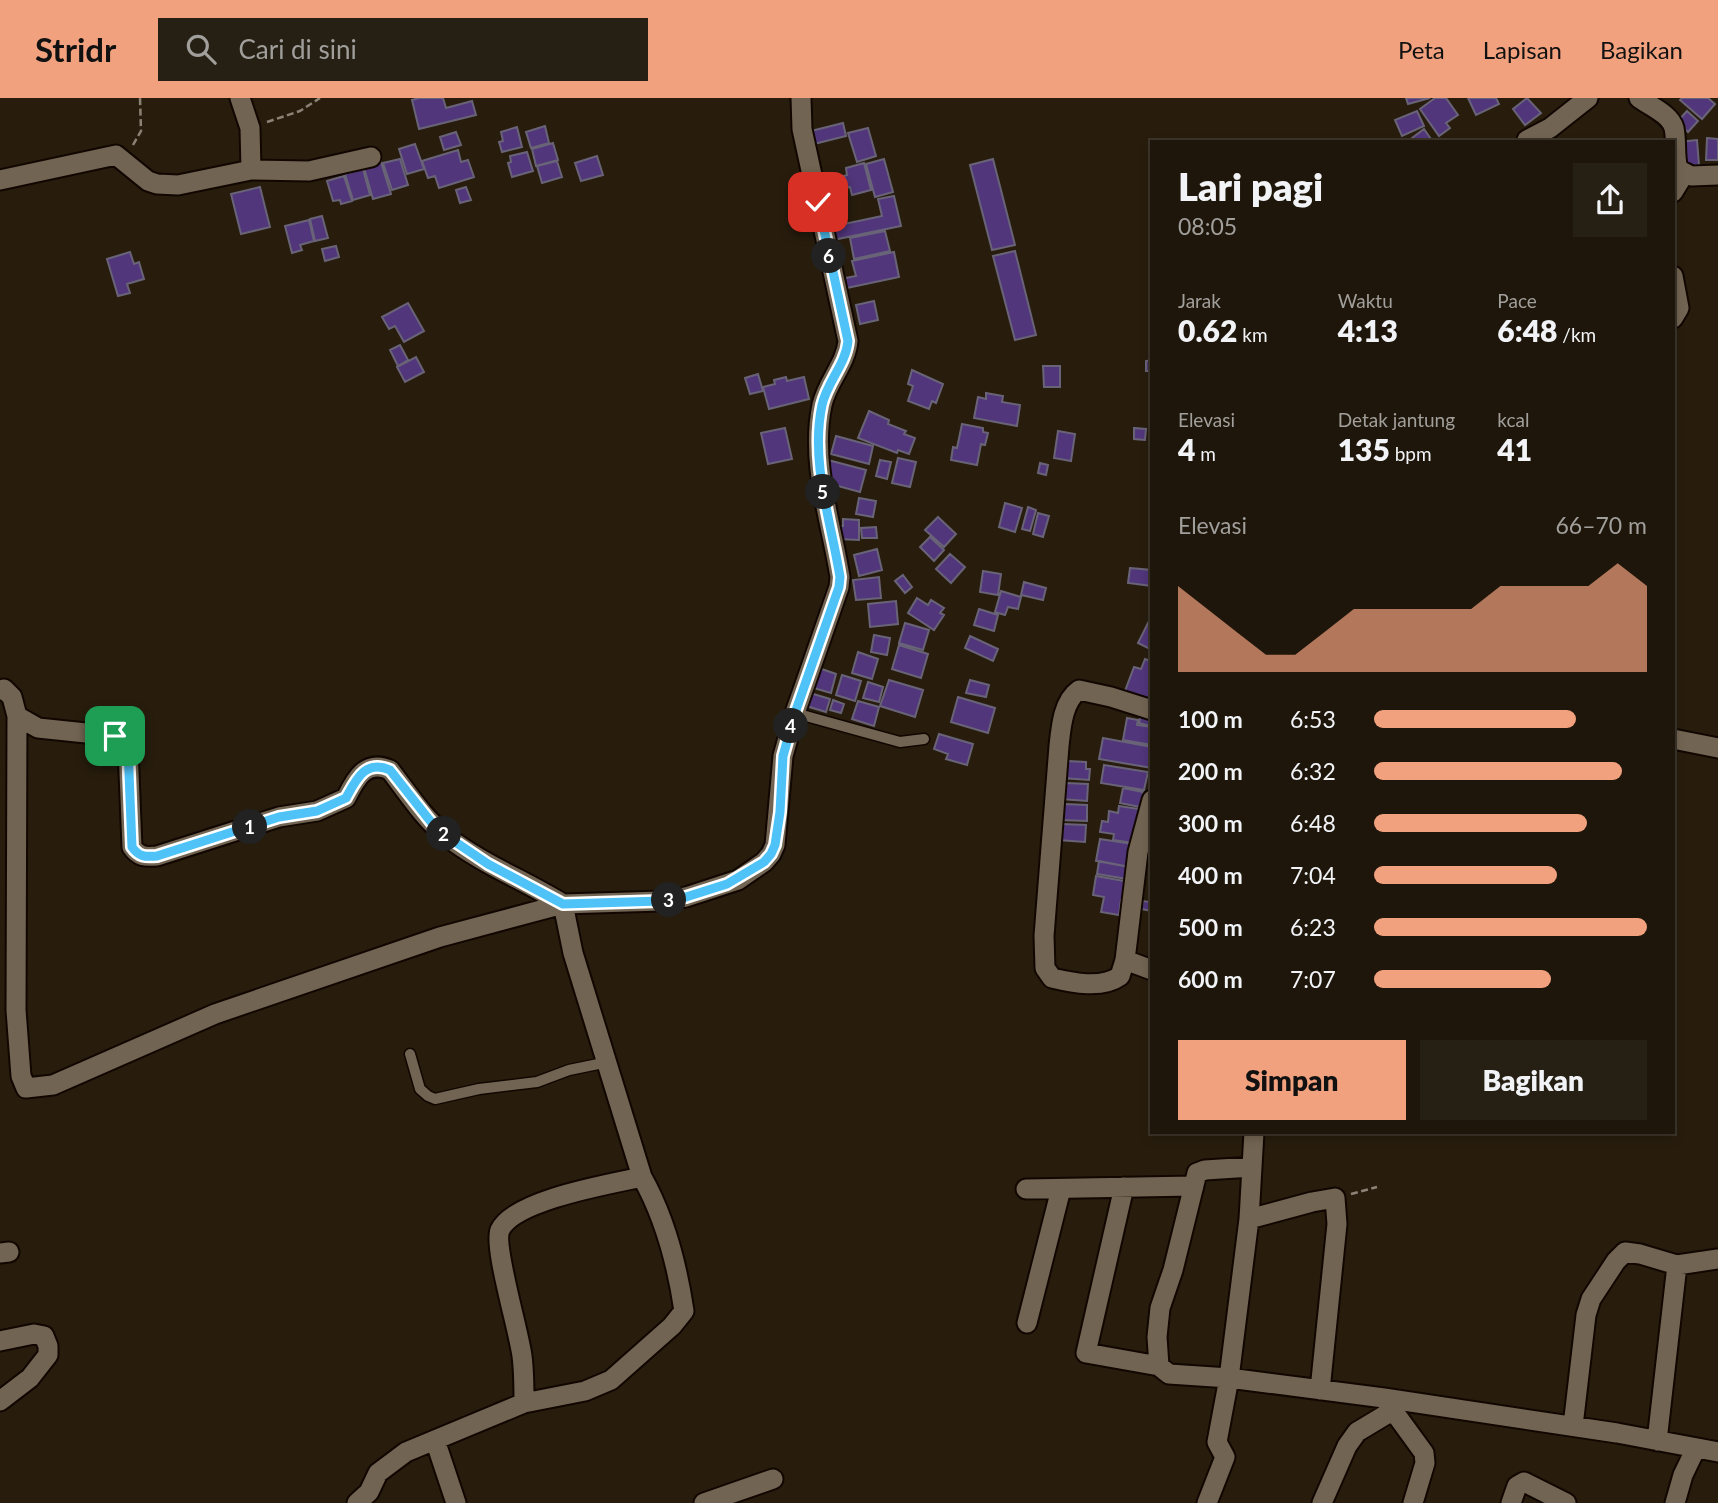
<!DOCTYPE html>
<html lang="id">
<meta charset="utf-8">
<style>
:root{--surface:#1e160a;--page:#261f13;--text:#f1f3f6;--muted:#a19f9c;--line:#3c352b;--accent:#f2a17e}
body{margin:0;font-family:Lato,sans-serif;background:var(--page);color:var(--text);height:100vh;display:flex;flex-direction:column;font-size:26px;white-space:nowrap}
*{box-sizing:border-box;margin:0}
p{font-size:23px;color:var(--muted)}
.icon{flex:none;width:38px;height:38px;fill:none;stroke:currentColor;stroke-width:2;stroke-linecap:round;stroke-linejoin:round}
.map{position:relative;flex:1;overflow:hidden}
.details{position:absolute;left:1150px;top:42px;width:525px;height:994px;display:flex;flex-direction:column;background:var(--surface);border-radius:0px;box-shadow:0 4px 10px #0003,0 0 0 2px var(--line)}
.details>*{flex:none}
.pin{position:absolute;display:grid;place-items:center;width:60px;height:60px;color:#fff;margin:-30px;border-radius:14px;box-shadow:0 4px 10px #0006}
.km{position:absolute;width:35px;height:35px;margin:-18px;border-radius:50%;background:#222;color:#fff;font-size:19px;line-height:35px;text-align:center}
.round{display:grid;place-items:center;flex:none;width:74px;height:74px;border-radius:0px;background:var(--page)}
.summary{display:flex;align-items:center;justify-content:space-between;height:119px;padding:0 28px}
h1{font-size:38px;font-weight:800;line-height:52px}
.stats{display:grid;grid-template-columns:repeat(3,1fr);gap:10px;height:119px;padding:7px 28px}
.stats div{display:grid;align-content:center}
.stats b{font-size:30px;font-weight:800}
.stats small{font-size:19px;font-weight:400}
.stats p{font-size:19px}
.chart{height:196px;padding:14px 28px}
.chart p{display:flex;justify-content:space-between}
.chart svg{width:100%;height:126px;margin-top:7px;fill:var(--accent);opacity:.7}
.primary-button{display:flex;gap:14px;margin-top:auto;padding:14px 28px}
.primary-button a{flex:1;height:80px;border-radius:0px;background:var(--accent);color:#111;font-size:28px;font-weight:800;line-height:80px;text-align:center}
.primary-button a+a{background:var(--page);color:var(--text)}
ul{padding:0 28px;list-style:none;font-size:23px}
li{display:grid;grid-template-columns:112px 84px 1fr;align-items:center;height:52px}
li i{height:18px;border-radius:9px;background:var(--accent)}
header{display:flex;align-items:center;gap:42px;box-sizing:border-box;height:98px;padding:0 35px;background:var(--accent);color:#111}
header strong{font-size:33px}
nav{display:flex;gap:38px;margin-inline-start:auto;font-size:24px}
.search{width:490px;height:63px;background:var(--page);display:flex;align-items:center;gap:18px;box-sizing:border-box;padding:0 24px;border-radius:0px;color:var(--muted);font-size:26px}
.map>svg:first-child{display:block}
.building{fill:#51367b;stroke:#696377;stroke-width:2}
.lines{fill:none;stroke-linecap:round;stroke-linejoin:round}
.service-casing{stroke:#110700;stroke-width:13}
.minor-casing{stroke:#110700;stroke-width:23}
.path{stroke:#8c8376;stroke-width:2.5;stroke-dasharray:7 3.5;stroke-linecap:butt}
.service{stroke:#726452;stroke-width:10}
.minor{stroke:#726452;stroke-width:19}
.route-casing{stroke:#fff;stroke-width:14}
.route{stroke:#4fc3f7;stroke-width:9}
</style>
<header>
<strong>Stridr</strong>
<div class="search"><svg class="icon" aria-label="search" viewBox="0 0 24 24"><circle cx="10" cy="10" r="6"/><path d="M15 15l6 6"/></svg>Cari di sini</div>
<nav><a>Peta</a><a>Lapisan</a><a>Bagikan</a></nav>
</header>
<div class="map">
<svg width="1718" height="1405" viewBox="0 0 1718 1405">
<rect width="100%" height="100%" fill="#281d0d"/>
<path class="building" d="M419,0H443L446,10L472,3L476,17L419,31L412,2Z
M1406,0H1430L1408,6Z
M1435,0H1446L1458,17L1446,25L1450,30L1439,38L1420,11Z
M1468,0H1496L1499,6L1476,17Z
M1527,0L1541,15L1525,27L1513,11Z
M1682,0H1708L1715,6L1702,21L1680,2Z
M1417,13L1424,28L1402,38L1395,22Z
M1687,13L1698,23L1688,34L1677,24Z
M843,25L846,38L814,46L811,33Z
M545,28L549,45L531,50L526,34Z
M517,29L522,49L502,54L499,44L503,43L501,34Z
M868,30L876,58L857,64L848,35Z
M1424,31L1433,44H1414L1412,40Z
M456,34L461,47L444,52L440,39Z
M1707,40L1718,41V62H1706Z
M1697,42L1699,67L1680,68L1678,44Z
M553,45L558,62L536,68L532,51Z
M415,46L424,71L407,76L399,51Z
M458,52L461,64L468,62L474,79L439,90L435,78L428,80L422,63Z
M527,54L533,73L512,79L508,65L511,64L510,58Z
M379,58L391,96L373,101L362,63Z
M597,58L603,77L581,83L575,65Z
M400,61L408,87L392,92L383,65Z
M884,61L893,94L875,99L866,66Z
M993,61L1015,147L992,152L970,67Z
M557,63L562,79L542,85L537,68Z
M864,65L871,92L852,97L850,89L844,90L841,79L847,77L846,70Z
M363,71L370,97L353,102L345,76Z
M344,78L352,103L341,106L340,102L333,103L327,83Z
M260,89L270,129L241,136L231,96Z
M466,89L471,102L460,105L456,92Z
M894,98L901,128L833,142L830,129L882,118L878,101Z
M322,118L328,140L315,143L310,121Z
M309,122L314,143L300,147L302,152L292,155L285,128Z
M885,133L890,153L854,161L850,140Z
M336,148L339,159L325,163L322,151Z
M1015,153L1036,237L1015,242L993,158Z
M130,154L134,166L139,164L144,181L127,186L130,195L118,198L107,161Z
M894,154L899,179L842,191L840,181L856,178L852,163Z
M874,203L878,222L860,226L856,207Z
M408,205L424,233L404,244L395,228L389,231L382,219Z
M400,247L408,262L398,268L390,252Z
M416,259L424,274L405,284L397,269Z
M1152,262V273H1146V263Z
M1043,268H1060V289H1044Z
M912,272L943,286L936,305L932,303L929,311L908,303L913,288L908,286Z
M758,276L763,293L750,296L745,280Z
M786,279L787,283L804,279L809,301L769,311L763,289L775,286L774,282Z
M986,295L1003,298L1002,304L1020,307L1017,328L974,320L978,299L986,301Z
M869,313L889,322L888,326L906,333L904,336L915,340L909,356L898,352L897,355L858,340Z
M962,326L983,330V334L988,335L985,347L981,346L977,367L951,362L953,349L957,350Z
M785,330L792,361L768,366L761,335Z
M1134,330L1146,331L1145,342L1134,341Z
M1058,333L1075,336L1071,363L1054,360Z
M836,338L873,348L869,366L831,356Z
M898,360L916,364L910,389L892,385Z
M828,362L866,372L860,394L827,385Z
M880,362L891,364L887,381L876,378Z
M1040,365L1048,367L1046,377L1038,375Z
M859,400L876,403L873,419L856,416Z
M1005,405L1022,410L1015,434L999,429Z
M1028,409L1036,412L1030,433L1022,431Z
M1038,415L1049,418L1043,439L1033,436Z
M938,419L956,436L944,449L925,432Z
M843,421L859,422V442L838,441V428H843Z
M876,429L877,440H862L861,430Z
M930,439L944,452L934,463L920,449Z
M877,451L882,472L859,478L854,457Z
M950,456L965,469L951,485L936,471Z
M1130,470L1152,472V488L1128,485Z
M983,473L1001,476L998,497L980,494Z
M903,477L912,489L905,495L895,483Z
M879,479L881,500L856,502L853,482Z
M1024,484L1046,490L1043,502L1021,497Z
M1001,493L1021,499L1018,511L1008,509L1005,517L995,514Z
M917,500L928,507L931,502L944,510L940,515L944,517L934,532L908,515Z
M896,503L898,526L870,529L868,506Z
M979,511L998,517L994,533L974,527Z
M1149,523L1152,524V552L1138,545Z
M905,525L929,532L923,552L899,545Z
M874,537L890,540L887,557L871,554Z
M970,538L998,551L993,563L965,550Z
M899,547L928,556L921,580L892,571Z
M858,554L878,561L872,581L852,575Z
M1145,561L1152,564V602L1125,593L1134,569L1141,571Z
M813,568L836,576L831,595L807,588Z
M842,577L861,583L855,603L836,597Z
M889,582L923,592L915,619L880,608Z
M970,582L989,587L986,599L966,595Z
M868,584L883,589L879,604L863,600Z
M810,595L830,601L826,614L806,608Z
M958,599L995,610L988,635L951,624Z
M833,602L844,606L841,615L830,612Z
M858,603L879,609L874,628L852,621Z
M1141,613L1152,616L1150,628L1139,625Z
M1127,620L1138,622L1137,627L1152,629V647L1123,642Z
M939,636L973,646L967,667L946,661L948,656L934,651Z
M1103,640L1152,649V670L1099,661Z
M1068,663L1086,664V671H1090L1089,682L1062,680L1063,670H1067Z
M1104,667L1148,674L1144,692L1101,685Z
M1066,685L1088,686L1087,703L1061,701V691H1066Z
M1123,690L1143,694L1140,709L1120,705Z
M1064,706L1087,707V723L1060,722L1061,711H1064Z
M1119,708L1139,711L1133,745L1113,742L1114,736L1100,734L1102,723L1108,724L1109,713L1118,715Z
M1063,726L1086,727L1085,744L1058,742L1059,732L1063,733Z
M1100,741L1133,746L1130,769L1096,763Z
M1099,763L1130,769L1127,781L1097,776Z
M1096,778L1130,784L1127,803L1121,802L1119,817L1101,814L1104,799L1093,797Z
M1152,798V813L1141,811L1143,803L1150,804Z"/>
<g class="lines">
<g class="service-casing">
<path id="service" d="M795,615L900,644L924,641
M410,956L420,991L428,998L435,1001L479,991L537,984L569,972L608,964"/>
</g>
<g class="minor-casing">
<path id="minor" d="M240,0L250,30L251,72
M1639,0C1650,8 1670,16 1674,30C1677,44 1674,58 1678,71L1691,78L1718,77
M1527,42L1550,30L1588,0
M0,82L116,57L148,83L157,86L178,87L251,72L309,73L371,59
M1673,94L1684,76
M1673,178L1679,210L1673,220
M0,592L4,591L12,599L17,618L38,630L115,638L128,650L132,749C139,759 145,759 157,758L279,719L317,713L346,700C355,682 365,661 390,672C407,694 424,721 446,738C482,766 524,782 563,806L573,855L642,1079C665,1120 677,1166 684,1213L672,1228L611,1282L585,1293L524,1305L406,1354L378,1375L369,1394L357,1405
M17,618L16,912L21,978L26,990L53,987L215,916L440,839L563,806L661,803L686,799L738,782L764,764L771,756L775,747L783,658L795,615L839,489L840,479C831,423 810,364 822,307C827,284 846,266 848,243L802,31L801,0
M1673,641L1718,650
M1152,702L1138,754L1125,862L1152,872
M1125,862L1120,878C1102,891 1073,885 1052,880L1045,870L1044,838L1059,648C1061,629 1063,603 1079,592L1111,599L1152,612
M1252,1069L1205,1072L1197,1075L1173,1172L1160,1210L1157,1239L1159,1268L1169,1276L1229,1280L1384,1300L1617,1335L1718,1354
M1124,1089L1086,1255L1159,1268
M1026,1091L1194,1088
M1249,1121L1312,1104L1335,1100L1337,1126L1320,1292
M0,1155L9,1154
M1027,1225L1061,1091
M0,1243L34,1236L44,1238L48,1248V1257L30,1280L0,1303
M1384,1300L1424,1355L1425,1365L1413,1405
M524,1305C524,1290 524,1273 522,1258C519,1233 493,1148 500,1132C514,1102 610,1086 642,1079
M1573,1328L1586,1217L1591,1201L1616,1163L1625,1154L1640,1156L1677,1167L1718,1161
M435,1342L456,1405
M1657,1343L1677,1167
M704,1405L773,1381
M1207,1405L1225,1359L1217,1344L1229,1280L1249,1121L1254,1034
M1322,1405L1347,1348L1357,1334L1392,1313
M1511,1405L1517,1388L1524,1384L1566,1405
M1675,1405L1683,1377L1696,1350"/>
</g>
<path class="path" d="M267,24L300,13L320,0
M133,47L141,33L140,0
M1351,1096L1377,1089"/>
<use href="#service" class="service"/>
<use href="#minor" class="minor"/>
</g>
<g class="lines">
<g class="route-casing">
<path id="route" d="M115,638L128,650L132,749C139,759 145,759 157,758L279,719L317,713L346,700C356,682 365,661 390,672L431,724L445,737L488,766L563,806L661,803L686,799L727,786L764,764L771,756L775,747L780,714L783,658L795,615L839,489L840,479C831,423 810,364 822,307C827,284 846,266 848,243L818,104"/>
</g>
<use href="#route" class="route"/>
</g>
</svg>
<div class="pin" style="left:115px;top:638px;background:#1e9e55"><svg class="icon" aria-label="arrive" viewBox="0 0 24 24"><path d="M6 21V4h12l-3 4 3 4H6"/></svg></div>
<div class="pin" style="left:818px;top:104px;background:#d93025"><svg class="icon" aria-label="check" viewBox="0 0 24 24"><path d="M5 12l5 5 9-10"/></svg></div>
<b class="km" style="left:250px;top:729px">1</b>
<b class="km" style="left:444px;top:736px">2</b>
<b class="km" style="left:669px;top:802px">3</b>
<b class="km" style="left:791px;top:628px">4</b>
<b class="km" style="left:823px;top:394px">5</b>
<b class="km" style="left:829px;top:158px">6</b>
<section class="details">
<div class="summary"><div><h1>Lari pagi</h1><p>08:05</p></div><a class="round"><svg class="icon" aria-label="share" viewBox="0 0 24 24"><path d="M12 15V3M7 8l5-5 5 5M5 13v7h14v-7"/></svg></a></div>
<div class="stats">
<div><p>Jarak</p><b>0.62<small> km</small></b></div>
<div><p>Waktu</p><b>4:13</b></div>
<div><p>Pace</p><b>6:48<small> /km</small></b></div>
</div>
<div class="stats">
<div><p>Elevasi</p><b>4<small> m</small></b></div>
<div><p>Detak jantung</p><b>135<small> bpm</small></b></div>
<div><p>kcal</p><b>41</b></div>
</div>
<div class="chart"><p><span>Elevasi</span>66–70 m</p>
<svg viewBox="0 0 160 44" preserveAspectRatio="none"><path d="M0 44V14L10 22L20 30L30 38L40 38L50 30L60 22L70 22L80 22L90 22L100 22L110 14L120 14L130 14L140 14L150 6L160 14V44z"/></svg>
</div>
<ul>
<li><b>100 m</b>6:53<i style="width:74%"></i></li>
<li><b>200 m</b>6:32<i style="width:91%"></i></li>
<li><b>300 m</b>6:48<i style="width:78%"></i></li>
<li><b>400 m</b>7:04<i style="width:67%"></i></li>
<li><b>500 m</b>6:23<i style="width:100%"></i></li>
<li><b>600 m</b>7:07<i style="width:65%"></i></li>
</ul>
<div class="primary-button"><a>Simpan</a><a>Bagikan</a></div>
</section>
</div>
